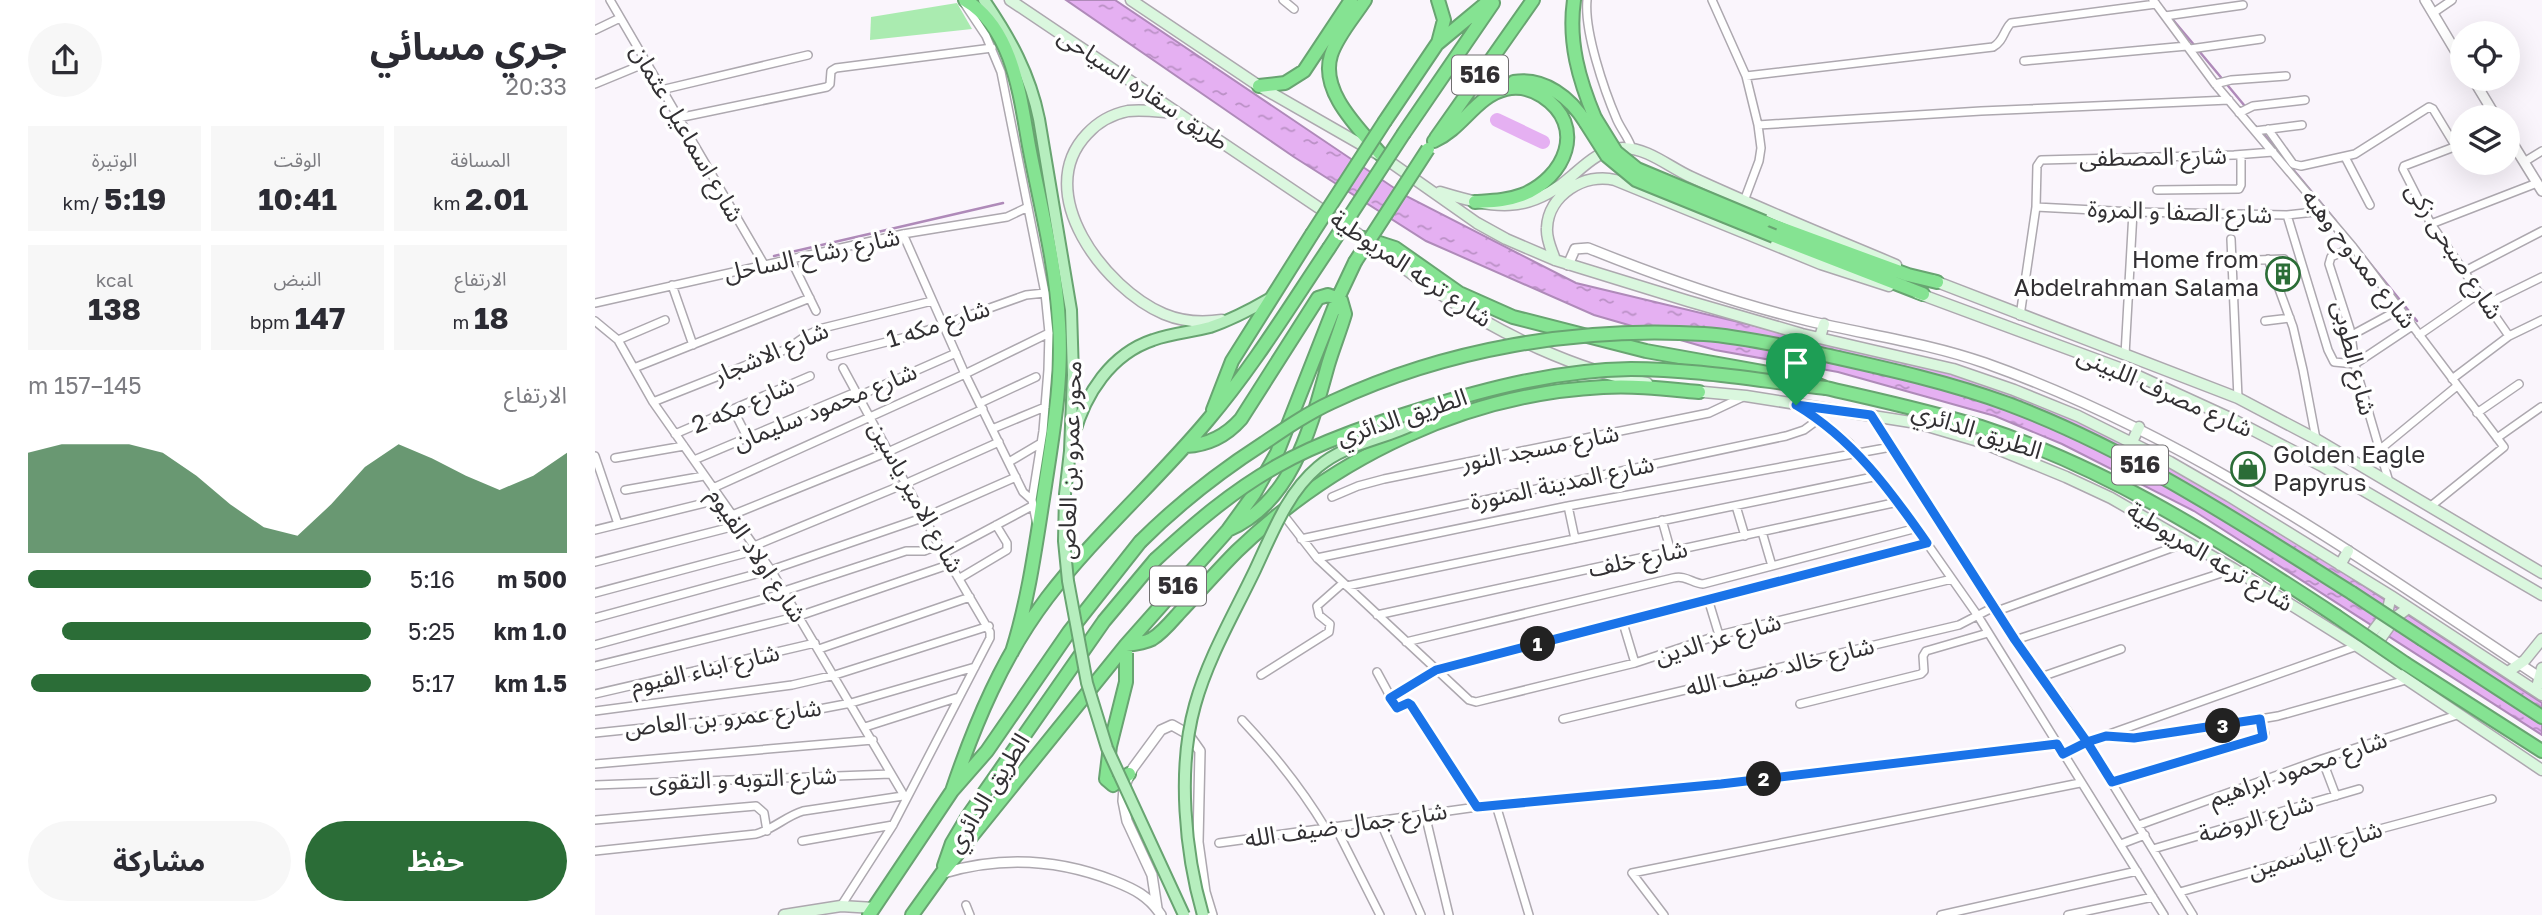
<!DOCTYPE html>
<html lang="ar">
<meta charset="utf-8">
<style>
:root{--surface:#fff;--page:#f7f7f7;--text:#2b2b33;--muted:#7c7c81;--accent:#2b6d37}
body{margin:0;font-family:"Golos Text","Noto Sans Arabic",sans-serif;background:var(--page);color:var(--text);direction:rtl;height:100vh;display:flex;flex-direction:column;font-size:26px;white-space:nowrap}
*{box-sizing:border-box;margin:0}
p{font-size:23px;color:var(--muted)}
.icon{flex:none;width:38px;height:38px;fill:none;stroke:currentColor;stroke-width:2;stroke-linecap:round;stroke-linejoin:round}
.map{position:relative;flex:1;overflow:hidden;direction:ltr}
.details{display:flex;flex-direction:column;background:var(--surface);width:595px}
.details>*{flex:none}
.tools{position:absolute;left:1855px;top:21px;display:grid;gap:14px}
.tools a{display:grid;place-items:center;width:70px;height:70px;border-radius:50%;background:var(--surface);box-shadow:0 7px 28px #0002;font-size:35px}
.pin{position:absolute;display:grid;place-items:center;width:60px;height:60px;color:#fff;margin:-72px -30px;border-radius:50% 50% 50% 0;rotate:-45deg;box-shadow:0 0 7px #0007}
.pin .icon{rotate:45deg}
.km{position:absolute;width:35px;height:35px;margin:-18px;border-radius:50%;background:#222;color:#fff;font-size:19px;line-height:35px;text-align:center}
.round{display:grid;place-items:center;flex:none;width:74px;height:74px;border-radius:37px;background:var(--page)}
.summary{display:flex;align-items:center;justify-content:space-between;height:119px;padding:0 28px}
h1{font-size:38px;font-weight:700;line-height:52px}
.stats{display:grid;grid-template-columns:repeat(3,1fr);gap:10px;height:119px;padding:7px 28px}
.stats div{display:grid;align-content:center;border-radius:0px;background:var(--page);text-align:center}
.stats b{font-size:30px;font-weight:700}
.stats small{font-size:19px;font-weight:400}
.stats p{font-size:19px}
.chart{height:196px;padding:14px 28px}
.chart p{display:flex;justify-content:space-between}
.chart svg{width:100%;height:126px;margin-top:7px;fill:var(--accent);opacity:.7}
.primary-button{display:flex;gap:14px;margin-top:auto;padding:14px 28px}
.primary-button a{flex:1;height:80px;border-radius:42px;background:var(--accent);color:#fff;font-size:28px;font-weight:700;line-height:80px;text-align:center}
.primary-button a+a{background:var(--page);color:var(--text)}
ul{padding:0 28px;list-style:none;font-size:23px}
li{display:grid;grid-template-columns:112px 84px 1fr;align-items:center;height:52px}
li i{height:18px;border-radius:9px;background:var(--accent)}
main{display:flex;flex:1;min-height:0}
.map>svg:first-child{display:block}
.park{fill:#aaebb0}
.water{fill:url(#water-ripples);stroke:#af8ab9;stroke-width:2}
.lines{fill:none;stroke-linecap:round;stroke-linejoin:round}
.stream{stroke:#af8ab9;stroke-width:2.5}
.river{stroke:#e5b0f2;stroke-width:14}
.minor-casing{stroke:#ada8af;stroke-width:10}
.tertiary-casing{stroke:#ada8af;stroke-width:12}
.secondary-casing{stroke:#ada8af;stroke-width:13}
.primary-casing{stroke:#68a471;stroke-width:14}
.motorway-casing{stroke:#68a471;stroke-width:16}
.minor{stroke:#fff;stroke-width:7}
.tertiary{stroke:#fff;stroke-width:9}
.secondary{stroke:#daf7de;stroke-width:10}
.primary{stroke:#b6eebe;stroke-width:10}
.motorway{stroke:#85e392;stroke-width:12}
.primary-bridge-casing{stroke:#68a471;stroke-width:14;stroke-linecap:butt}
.motorway-bridge-casing{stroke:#68a471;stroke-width:16;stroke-linecap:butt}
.primary-bridge{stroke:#b6eebe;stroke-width:10}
.motorway-bridge{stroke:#85e392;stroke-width:12}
.route-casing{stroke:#fff;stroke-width:14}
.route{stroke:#1a73e8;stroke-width:9}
.labels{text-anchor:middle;stroke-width:7;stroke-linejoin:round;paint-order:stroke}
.shield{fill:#fff;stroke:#706e70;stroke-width:2}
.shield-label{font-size:23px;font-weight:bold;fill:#323033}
.street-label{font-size:24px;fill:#323033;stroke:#fff}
.poi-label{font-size:24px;fill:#323033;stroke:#fff;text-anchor:end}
</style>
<main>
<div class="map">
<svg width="1947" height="915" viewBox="0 0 1947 915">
<defs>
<pattern id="water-ripples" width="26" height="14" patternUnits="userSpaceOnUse" patternTransform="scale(1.75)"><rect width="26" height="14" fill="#e5b0f2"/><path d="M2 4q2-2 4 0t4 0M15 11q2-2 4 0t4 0" fill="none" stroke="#ba90c5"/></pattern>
</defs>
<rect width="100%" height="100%" fill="#faf5fc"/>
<path class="park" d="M362,3L377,29L275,40L276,17Z"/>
<path class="water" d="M471,0H520L811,196L981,283L1372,377L1428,393L1533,443L1673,523L1947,703V735L1599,511L1467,444L1400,416L1243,372L1120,350L999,315L831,241L699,157Z"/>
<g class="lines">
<path class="stream" d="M1568,8L1600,46
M1604,51L1649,105
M1667,132L1741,221
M1765,251L1822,321
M179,256L408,203"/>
<path class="river" d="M902,120L948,142"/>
<g class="minor-casing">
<path id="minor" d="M15,0L170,266
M688,0L699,9
M992,0C989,31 1009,90 1022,120C1027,131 1034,138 1037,149
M1117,0L1151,76L1163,125L1166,148L1164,161L1149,201
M1558,0L1620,84L1758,247L1909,447L1836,506
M369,3L391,36L406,72L450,293L454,333L453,370L448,431L437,500L442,525
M1838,13L1857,0
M1570,16L1648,5
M0,30L25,18
M1595,49L1666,39
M1429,61L1592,46
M1151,76L1398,47C1409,41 1408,31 1416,23L1561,4
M0,84L51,63
M1620,84L1636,80L1691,76
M66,90L213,55
M1644,113L1658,106L1710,100
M83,118L232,87L235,84L236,71L241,68L397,48
M1163,125L1386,111L1634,100
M1673,129L1698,164L1706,166L1760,154L1834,107L1838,109L1861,147
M1660,131L1707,125
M1867,144L1809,166L1808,169L1836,224L1914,336
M1750,157L1775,205
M1929,162L1947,151
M1562,190L1644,189L1646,185V155
M1441,207L1538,212L1692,215L1729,211
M1692,215L1733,350L1739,362L1760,364L1817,326
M1836,224L1942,183
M308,234L370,374L428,492L437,500
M1636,239L1643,398
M1758,247L1736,257L1734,264L1755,329L1761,369L1794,482
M1673,259L1698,327L1708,370L1721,439
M196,260L221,311
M1662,260L1689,259
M1870,271L1947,231
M77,285L98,345
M0,303L308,234L412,217L433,207
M1892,304L1947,277
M1425,316L1441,207L1442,166L1446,160L1639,155L1678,152
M0,321L23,340L58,402L176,570L311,799
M1670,321L1695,318
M1757,335L1805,309
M1824,335L1885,293
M23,340L70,320
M1530,355L1538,212
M236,356L319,335L431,295L450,293
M39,368L215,298
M1857,379L1914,336L1947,320
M58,402L192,349L212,335L228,328L337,301
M385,403L441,377
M1205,407L1234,426L1254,443L1303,502L1383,616L1569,915
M138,409L152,437
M1882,413L1924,384
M1277,415L1420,640L1474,713L1598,915
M397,429L450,407
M80,434L215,376
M1902,438L1946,407
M1783,451L1862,386
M0,456L23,524
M20,458L89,446
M99,460L256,394H268L361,353
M414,462L446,443
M118,488L370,374L454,333
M30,490L109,476
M737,497L763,486L789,479L1114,413L1150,396
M973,506L980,539
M1141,506L1150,536
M687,513L722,558L874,700L881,702L1040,663L1124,635L1357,579
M137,515L295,451L388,409
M1067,520L1076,552
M0,530L126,499
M1167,532L1177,566
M706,539L1191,436L1209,430L1224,419
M159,546L312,483L404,442
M349,553L437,506
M722,558L973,506L1296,447
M0,562L144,525
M365,578L412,550V543L401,525
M752,586L1283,476
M189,591L311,551H329L344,545
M0,593L162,550
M1113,599L1124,635
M1402,611L1593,542
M782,615L1303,502
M0,618L176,570L330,517L421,477
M1028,623L1040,663
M1420,640L1639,569
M811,642L1078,578C1091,575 1097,583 1108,584L1322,528
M0,645L191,593
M224,649L375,597
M0,666L204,616L356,564
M782,672L801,707L812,703L816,705L882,807
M666,675L734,632L735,624L724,615L722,606L748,583
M1446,677L1526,649
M0,694L220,643
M795,698L841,670L1332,543
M1205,704L1326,674L1329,671L1328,656L1331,651L1393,633
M0,711L197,685L240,675L394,626
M968,719L1364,625L1399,607
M647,720C679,754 707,789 731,829
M270,727L364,697
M0,733L214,711L256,703L380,667
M1515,736L1539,738L1582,733L1683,716L1811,680
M1468,754L1492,742L1762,646
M1727,759L1741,796
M0,764L278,740
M1517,782L1667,738L1670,734L1665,719
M0,785L296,774
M901,805L934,915
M830,814L854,915
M0,820L161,806L169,813L172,831
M785,821L826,915
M1544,825L1727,759L1862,715
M740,826L785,915
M207,841L298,825
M624,843L882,807L1126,784L1462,744
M1526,844L1550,835
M1558,849L1764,789
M0,851L161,834C179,829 191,816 208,811L308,796
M1585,892L1706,858L1710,849L1897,799
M371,905L375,915
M246,906L298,825L395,638V632L344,545L248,368
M1069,915L1037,873L1485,783
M1346,915L1542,871
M1473,915L1558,897"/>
</g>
<g class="tertiary-casing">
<path id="tertiary" d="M1830,0L1867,62
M1878,79L1901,117
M1913,136L1947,191
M973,265L980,249L993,248C1065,277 1138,303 1214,321C1273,335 1333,343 1390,363C1595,436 1767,560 1947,679
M349,873C406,856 463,859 519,881C539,889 554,896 566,915
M562,908L557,875L532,821L528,801L529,787L538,768L566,730L577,725L593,734L605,751L603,842L610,892L617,915"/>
</g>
<g class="secondary-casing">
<path id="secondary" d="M415,0C528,76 641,152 754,228C785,248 813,273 844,293C903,333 982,371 1052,383
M536,0L664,86L788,157L882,223L911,239L960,260L1093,301L1207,334L1358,369L1419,390L1483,416L1575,462L1634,496L1796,596L1947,695
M581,113C565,112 549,109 533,111C518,114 503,122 492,134C436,193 510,289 569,314C588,322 607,323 627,320
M845,192C898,208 933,216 978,175C993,162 1007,149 1028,148C1053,148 1074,167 1096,177C1163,208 1232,236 1301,265
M960,260C957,250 951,240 952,228C953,195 990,172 1020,180L1226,264L1294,286
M1337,280L1643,398L1721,439L1947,573
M1322,293L1530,370L1635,418L1725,465L1947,595
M1225,337L1229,324
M1098,391L1151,396L1322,423L1383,441L1471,477L1516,498L1639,569L1762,646L1947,770
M1537,442L1544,427
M1745,565L1753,551
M1769,643L1792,613L1796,596
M1779,650L1781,645L1800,618L1813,608
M1913,672L1930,660L1947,639
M1941,691L1947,668
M189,915L246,906L279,908"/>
</g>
<g class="primary-casing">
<path id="primary" d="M389,0C415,38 435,74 444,119L476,310L478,375L475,451
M479,435C490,394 516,354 558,340C577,333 597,332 615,327C636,320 655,310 674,299"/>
</g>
<g class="motorway-casing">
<path id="motorway" d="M370,0C418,28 425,96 434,146C445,204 461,264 464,323C468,378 458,433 450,486C441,543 434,598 417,652
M770,0C759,17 742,36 736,55C724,93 767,131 788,157
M979,0C973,42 984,80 1000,118
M843,43L849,20L843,0
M919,82C949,77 976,98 991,123
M664,86L690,83L709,71L756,0
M790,121L842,44L895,0
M809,133L898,3
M841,138L938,0
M839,141C868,128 881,96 911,89C924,86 936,89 947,96C993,126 970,178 927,195C911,201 896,201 880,202
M1169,222L1313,275L1342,282
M1179,236L1328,294
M769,238L800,248L864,293L918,317L1051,351L1212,380L1231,388C1283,400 1335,411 1386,427C1513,468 1630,543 1741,616
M1203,349C1274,365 1345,379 1413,404C1536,450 1647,524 1757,593
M618,410L637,361L717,234
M591,446C613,445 631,436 646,419L723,298L733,295L746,300L750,314C745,331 738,348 733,365C716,426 698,502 633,530
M1827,639L1947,717
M1811,664L1947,751
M534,774L518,785L511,779L515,746L531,682V645C540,644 549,643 557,639C567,633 576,622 584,613C603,593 622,571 642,551C741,456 871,394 1008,387C1040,385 1072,389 1104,392
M357,791C380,723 408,656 452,598C500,535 561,482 612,421C658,367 695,306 734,248
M349,866L357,843L373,816L509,621L560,560
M274,915L357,791L392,751L474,632L545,542
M317,915L347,873L531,645L633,530L659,494L682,453L743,298L760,262"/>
</g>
<use href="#minor" class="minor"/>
<use href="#tertiary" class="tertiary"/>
<use href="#secondary" class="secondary"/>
<use href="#primary" class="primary"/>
<use href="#motorway" class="motorway"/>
<g class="primary-bridge-casing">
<path id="primary-bridge" d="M475,451L470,494L469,541L473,581L492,683L512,748L589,915
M608,915C590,853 582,769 600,705C613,658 639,614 660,570C677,534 692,493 723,467C751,443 788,440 819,424C829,419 837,412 845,405"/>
</g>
<g class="motorway-bridge-casing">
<path id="motorway-bridge" d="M1000,118L1021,152L1042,169L1169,222
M991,123L1012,156L1041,180L1179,236
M717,234L790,121
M734,248L809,133
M760,262L833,149
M545,542C583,504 624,472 669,443C691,428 713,413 737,402C850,349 984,326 1109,334C1141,336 1172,343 1203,349
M560,560C598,525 637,491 682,466C726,441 776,425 824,410C893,388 964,370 1036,369C1101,369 1167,381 1231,388
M1757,593L1827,639
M1741,616L1811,664"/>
</g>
<use href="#primary-bridge" class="primary-bridge"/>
<use href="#motorway-bridge" class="motorway-bridge"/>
</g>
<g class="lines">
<g class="route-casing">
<path id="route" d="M1201,405C1258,439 1295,490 1332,543L841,670L795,698L802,708L813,703L816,705L882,807L1126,784L1462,744L1468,754L1492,742L1517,782L1668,737L1665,719L1539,738L1511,736L1492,742L1420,640L1276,415L1201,405"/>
</g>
<use href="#route" class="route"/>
</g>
<defs>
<g id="building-ring" transform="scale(1.75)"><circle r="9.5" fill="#fff" stroke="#2b6d37" stroke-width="1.5"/><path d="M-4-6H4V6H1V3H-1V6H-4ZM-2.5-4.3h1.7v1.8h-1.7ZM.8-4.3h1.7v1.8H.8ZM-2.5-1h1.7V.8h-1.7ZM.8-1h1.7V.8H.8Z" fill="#2b6d37"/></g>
<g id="shop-ring" transform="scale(1.75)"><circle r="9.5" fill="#fff" stroke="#2b6d37" stroke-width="1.5"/><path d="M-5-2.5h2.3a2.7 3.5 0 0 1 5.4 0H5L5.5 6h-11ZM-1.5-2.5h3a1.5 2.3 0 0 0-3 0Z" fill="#2b6d37"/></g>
</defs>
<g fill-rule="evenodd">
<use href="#building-ring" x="1688" y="274"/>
<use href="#shop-ring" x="1653" y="469"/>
</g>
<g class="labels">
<g class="shield">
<rect x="857" y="55.5" width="56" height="39" rx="5"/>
<rect x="1517" y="445.5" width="56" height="39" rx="5"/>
<rect x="555" y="566.5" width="56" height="39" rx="5"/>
</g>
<g class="shield-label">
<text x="885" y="83">516</text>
<text x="1545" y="473">516</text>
<text x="583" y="594">516</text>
</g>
<g class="street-label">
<text transform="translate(548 89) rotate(34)" y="8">طريق سقاره السياحى</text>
<text transform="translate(92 133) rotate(60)" y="8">شارع اسماعيل عثمان</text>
<text transform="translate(1558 157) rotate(-1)" y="8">شارع المصطفى</text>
<text transform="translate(1585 212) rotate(2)" y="8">شارع الصفا و المروة</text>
<text transform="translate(1859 251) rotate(57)" y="8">شارع صبحى زكى</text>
<text transform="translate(217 255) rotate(-12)" y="8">شارع رشاح الساحل</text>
<text transform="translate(1764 259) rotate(52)" y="8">شارع ممدوح وهبه</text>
<text transform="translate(816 269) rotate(34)" y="8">شارع ترعه المريوطية</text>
<text transform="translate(343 324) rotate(-18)" y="8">شارع مكه 1</text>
<text transform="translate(176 353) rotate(-23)" y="8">شارع الاشجار</text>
<text transform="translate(1759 358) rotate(76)" y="8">شارع الطوبى</text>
<text transform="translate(1570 392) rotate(24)" y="8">شارع مصرف اللبينى</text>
<text transform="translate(148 405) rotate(-23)" y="8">شارع مكه 2</text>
<text transform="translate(230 407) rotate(-22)" y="8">شارع محمود سليمان</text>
<text transform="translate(807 417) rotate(-18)" y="8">الطريق الدائري</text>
<text transform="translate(1382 431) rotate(18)" y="8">الطريق الدائري</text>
<text transform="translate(945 448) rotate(-11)" y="8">شارع مسجد النور</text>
<text transform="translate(475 460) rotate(-88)" y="8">محور عمرو بن العاص</text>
<text transform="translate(967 483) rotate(-12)" y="8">شارع المدينة المنورة</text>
<text transform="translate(321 497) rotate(61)" y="8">شارع الامير ياسين</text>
<text transform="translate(162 555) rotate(56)" y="8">شارع اولاد الفيوم</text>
<text transform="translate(1615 557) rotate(31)" y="8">شارع ترعه المريوطية</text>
<text transform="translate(1043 559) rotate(-12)" y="8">شارع خلف</text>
<text transform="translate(1123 639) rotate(-16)" y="8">شارع عز الدين</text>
<text transform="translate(1185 667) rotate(-13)" y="8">شارع خالد ضيف الله</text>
<text transform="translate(110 669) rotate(-13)" y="8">شارع ابناء الفيوم</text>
<text transform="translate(128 718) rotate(-6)" y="8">شارع عمرو بن العاص</text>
<text transform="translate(1703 769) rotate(-19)" y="8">شارع محمود ابراهيم</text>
<text transform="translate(148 779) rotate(-2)" y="8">شارع التوبه و التقوى</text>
<text transform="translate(393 793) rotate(-58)" y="8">الطريق الدائري</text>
<text transform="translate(1661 819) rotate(-16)" y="8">شارع الروضة</text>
<text transform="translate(751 825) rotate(-8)" y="8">شارع جمال ضيف الله</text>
<text transform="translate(1720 850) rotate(-18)" y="8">شارع الياسمين</text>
</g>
<g class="poi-label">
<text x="1664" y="268">Home from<tspan x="1664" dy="28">Abdelrahman Salama</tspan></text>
<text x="1678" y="463" text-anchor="start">Golden Eagle<tspan x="1678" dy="28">Papyrus</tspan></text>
</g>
</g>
</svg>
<div class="tools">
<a><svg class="icon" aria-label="locate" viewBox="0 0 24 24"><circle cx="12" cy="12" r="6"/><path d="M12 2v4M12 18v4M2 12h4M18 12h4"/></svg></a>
<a><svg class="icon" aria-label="layers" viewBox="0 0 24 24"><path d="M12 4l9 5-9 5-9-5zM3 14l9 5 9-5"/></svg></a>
</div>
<div class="pin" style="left:1201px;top:405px;background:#1e9e55"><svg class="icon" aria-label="arrive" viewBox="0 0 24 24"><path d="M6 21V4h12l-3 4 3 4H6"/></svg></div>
<b class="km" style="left:943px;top:644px">1</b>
<b class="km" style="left:1169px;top:779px">2</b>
<b class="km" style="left:1628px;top:726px">3</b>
</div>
<section class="details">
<div class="summary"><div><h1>جري مسائي</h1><p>20:33</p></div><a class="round"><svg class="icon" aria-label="share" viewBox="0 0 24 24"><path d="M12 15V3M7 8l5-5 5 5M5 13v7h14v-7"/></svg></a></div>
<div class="stats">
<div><p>المسافة</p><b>2.01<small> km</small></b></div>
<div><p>الوقت</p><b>10:41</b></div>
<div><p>الوتيرة</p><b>5:19<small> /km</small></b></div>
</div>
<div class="stats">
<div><p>الارتفاع</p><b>18<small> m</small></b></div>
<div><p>النبض</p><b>147<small> bpm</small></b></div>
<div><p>kcal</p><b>138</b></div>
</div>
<div class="chart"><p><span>الارتفاع</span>145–157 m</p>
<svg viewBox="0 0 160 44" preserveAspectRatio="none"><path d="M0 44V9L10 6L20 6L30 6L40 9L50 17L60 27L70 35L80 38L90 27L100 14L110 6L120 11L130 17L140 22L150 17L160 9V44z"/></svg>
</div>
<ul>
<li><b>500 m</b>5:16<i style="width:100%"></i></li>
<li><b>1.0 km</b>5:25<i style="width:90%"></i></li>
<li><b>1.5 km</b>5:17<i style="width:99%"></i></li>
</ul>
<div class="primary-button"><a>حفظ</a><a>مشاركة</a></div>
</section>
</main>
